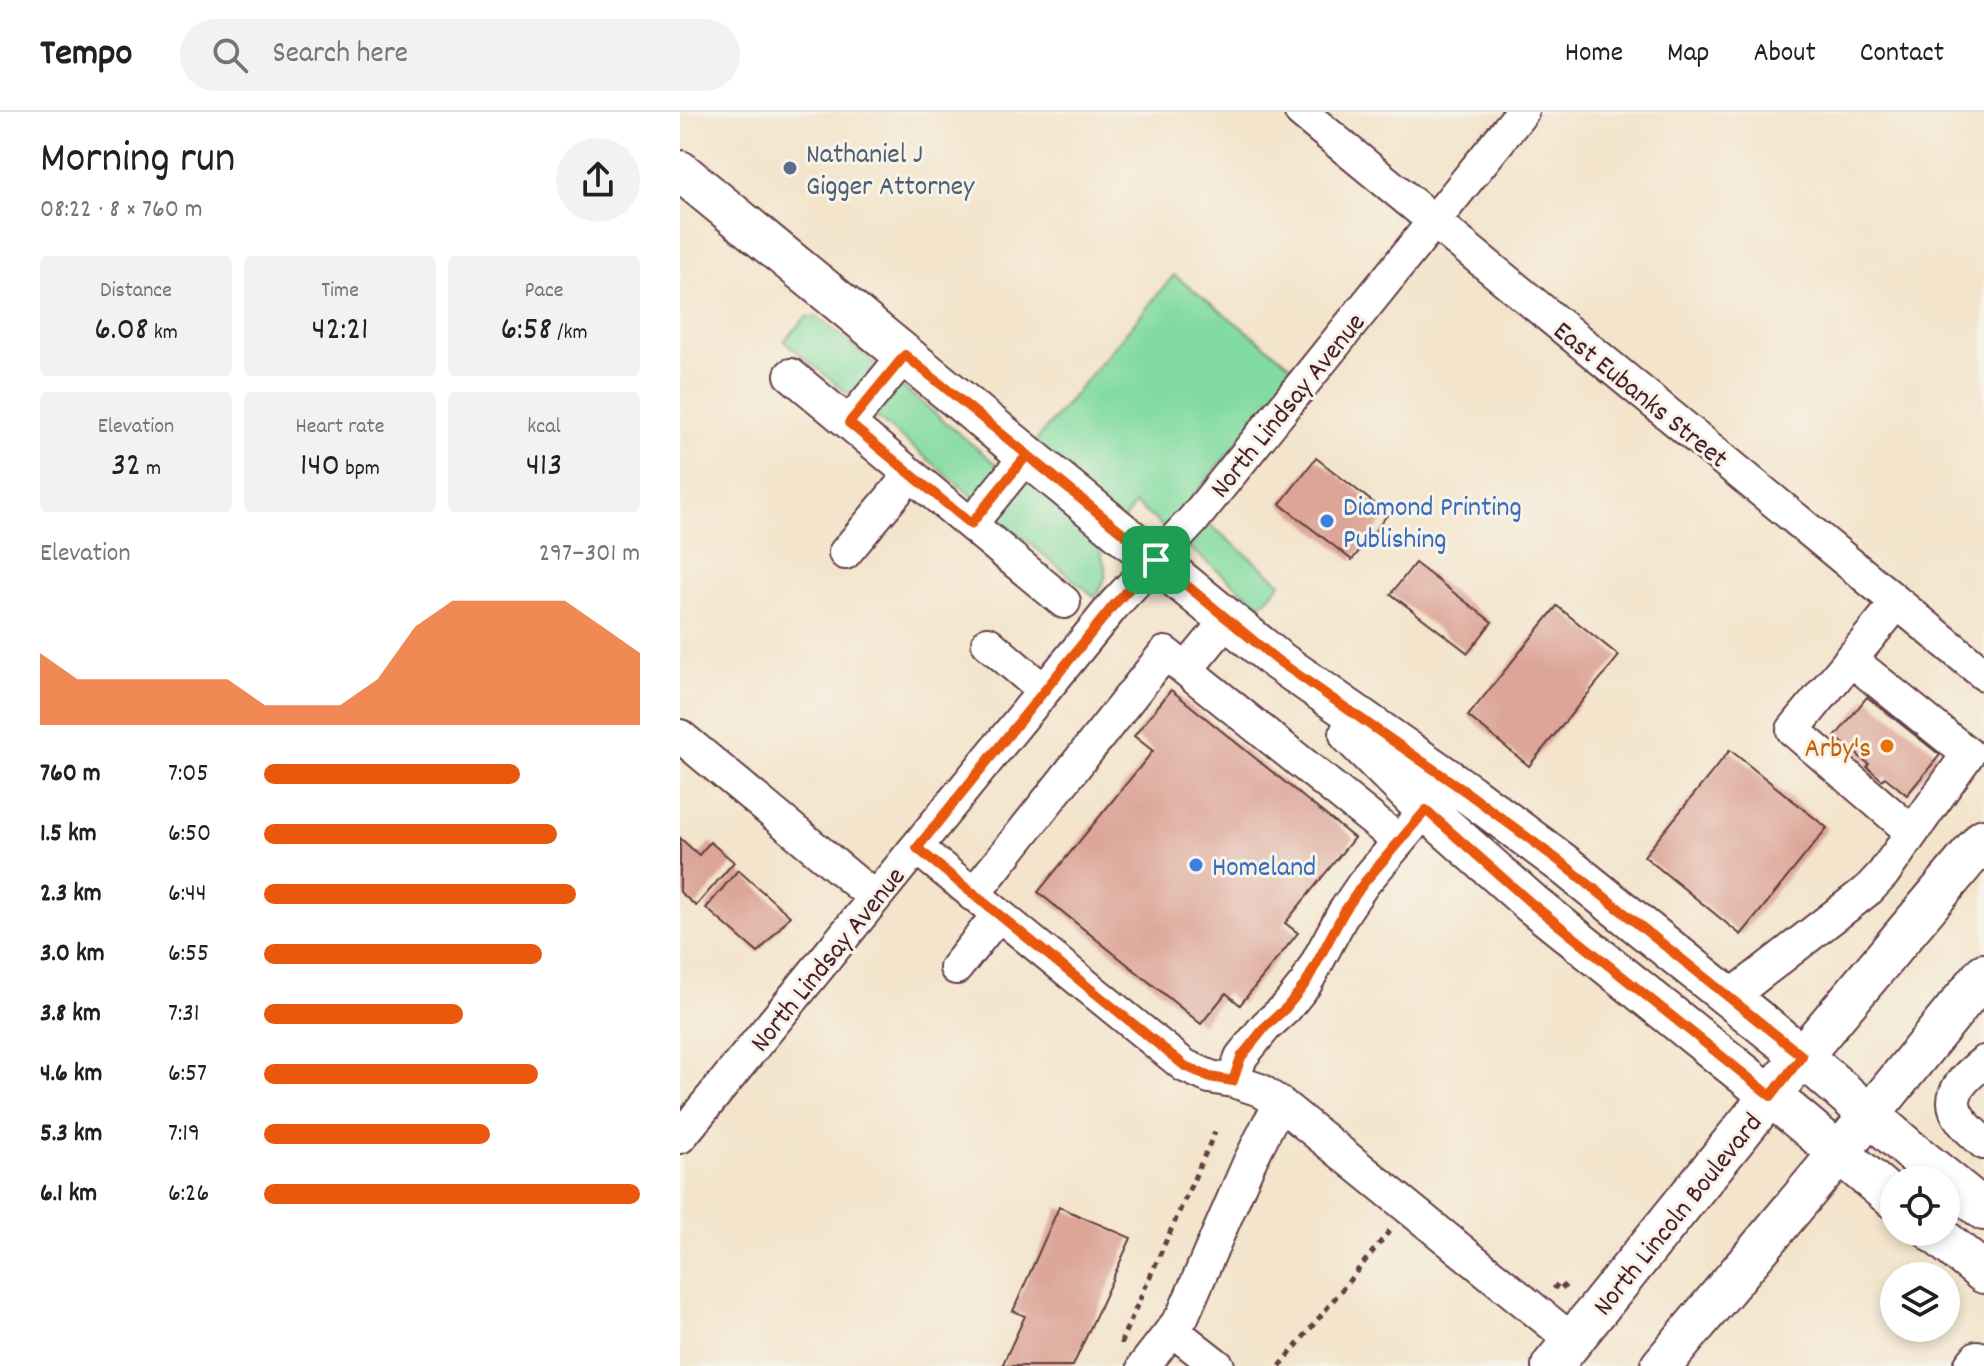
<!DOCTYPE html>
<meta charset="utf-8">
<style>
:root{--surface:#fff;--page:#f2f2f2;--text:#202124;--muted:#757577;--line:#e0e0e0;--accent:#ea580c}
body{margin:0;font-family:Dekko,sans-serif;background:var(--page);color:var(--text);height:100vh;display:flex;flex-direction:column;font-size:30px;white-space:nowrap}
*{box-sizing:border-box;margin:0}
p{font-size:26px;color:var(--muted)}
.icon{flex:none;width:44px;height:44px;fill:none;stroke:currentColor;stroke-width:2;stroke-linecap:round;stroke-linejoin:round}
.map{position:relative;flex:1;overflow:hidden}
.drawer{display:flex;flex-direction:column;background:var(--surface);width:680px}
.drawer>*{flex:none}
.controls{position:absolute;left:1200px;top:1054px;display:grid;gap:16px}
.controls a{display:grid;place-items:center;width:80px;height:80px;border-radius:50%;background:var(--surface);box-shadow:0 4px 12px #0003;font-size:40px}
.pin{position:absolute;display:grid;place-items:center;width:68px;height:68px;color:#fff;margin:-34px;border-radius:16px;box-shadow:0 4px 12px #0006}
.round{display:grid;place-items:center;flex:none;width:84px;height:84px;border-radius:42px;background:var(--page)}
.headline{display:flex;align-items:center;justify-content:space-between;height:136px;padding:0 40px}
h1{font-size:44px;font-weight:600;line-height:60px}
.metrics{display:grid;grid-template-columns:repeat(3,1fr);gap:12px;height:136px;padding:8px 40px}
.metrics div{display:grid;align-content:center;border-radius:8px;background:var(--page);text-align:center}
.metrics b{font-size:34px;font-weight:600}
.metrics small{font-size:22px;font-weight:400}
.metrics p{font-size:22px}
.chart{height:224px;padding:16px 40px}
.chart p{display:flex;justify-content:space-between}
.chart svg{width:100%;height:144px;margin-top:8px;fill:var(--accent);opacity:.7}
ul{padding:0 40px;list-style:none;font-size:26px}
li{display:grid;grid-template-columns:128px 96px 1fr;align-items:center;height:60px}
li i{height:20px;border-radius:10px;background:var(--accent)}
header{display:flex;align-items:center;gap:48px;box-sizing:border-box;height:112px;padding:0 40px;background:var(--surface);border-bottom:2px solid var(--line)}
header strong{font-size:38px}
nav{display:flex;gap:44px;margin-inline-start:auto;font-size:28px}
.search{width:560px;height:72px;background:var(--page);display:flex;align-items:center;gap:20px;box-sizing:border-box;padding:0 28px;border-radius:44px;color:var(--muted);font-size:30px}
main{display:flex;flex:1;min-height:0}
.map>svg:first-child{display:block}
.green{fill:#82dba0;stroke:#667d66;stroke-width:2}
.building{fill:#dca597}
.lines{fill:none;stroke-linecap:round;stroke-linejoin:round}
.minor-casing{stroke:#633d43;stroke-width:36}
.major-casing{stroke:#633d43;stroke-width:44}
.path{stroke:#633d43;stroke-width:5;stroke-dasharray:6 6;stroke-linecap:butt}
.minor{stroke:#fff;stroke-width:32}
.major{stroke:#fff;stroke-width:40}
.route-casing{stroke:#fff;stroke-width:16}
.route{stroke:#ea580c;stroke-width:10}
.service-dot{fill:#5c6f8a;stroke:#f7f3e8;stroke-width:3}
.shop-dot{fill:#3f7fe0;stroke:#f7f3e8;stroke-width:3}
.food-dot{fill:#e8710a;stroke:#f7f3e8;stroke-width:3}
.labels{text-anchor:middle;stroke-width:6;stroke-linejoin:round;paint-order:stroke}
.service-label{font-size:28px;fill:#4e5e75;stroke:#f7f3e8;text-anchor:start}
.street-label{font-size:28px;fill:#4a1f2b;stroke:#f7f3e8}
.shop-label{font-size:28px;fill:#366cbe;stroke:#f7f3e8;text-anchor:start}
.food-label{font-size:28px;fill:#c56008;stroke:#f7f3e8;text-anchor:end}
</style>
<header>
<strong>Tempo</strong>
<div class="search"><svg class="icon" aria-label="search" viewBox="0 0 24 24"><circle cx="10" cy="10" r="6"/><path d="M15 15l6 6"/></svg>Search here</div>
<nav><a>Home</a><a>Map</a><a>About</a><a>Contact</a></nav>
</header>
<main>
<section class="drawer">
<div class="headline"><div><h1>Morning run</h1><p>08:22 · 8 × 760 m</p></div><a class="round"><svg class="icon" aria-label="share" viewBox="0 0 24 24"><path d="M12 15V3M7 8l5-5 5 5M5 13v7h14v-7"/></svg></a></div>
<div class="metrics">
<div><p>Distance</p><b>6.08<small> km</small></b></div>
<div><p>Time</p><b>42:21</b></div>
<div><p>Pace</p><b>6:58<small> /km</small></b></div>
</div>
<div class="metrics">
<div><p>Elevation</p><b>32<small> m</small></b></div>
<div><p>Heart rate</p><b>140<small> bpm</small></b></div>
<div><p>kcal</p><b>413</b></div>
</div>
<div class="chart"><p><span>Elevation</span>297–301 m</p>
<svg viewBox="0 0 160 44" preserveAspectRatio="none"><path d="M0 44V22L10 30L20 30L30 30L40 30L50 30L60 38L70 38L80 38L90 30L100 14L110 6L120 6L130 6L140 6L150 14L160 22V44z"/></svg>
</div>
<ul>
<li><b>760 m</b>7:05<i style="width:68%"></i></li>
<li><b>1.5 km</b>6:50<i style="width:78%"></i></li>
<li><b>2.3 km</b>6:44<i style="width:83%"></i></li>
<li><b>3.0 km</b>6:55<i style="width:74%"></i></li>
<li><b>3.8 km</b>7:31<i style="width:53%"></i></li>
<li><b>4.6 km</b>6:57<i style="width:73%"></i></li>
<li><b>5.3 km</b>7:19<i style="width:60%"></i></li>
<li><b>6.1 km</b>6:26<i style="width:100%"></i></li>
</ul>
</section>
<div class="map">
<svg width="1304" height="1254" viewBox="0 0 1304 1254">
<rect width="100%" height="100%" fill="#f7f3e8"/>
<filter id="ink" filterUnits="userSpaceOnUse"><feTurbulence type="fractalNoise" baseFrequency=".0125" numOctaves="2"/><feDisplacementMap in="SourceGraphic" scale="16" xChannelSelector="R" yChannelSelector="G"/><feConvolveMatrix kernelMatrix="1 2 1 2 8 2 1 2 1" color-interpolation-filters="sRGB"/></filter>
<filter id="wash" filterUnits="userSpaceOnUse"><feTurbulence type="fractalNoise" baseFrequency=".006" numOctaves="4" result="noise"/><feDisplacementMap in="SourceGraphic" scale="32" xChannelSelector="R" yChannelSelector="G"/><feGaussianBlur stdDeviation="1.8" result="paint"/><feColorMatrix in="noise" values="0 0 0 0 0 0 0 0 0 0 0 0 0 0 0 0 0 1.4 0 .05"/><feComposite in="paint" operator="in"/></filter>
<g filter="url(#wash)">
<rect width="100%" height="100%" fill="#f3e4cb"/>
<path class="green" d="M494,163L617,258L506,393L601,471L588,487L579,492L455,392L420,440C429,459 427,468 415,485L104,229L126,205H138L328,362Z"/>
<g id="blocks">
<path class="building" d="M636,346L708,402L672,448L600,392Z
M735,451L812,510L788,541L711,482Z
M877,494L939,544L849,654L788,604Z
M491,578L674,726L605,811L618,821L560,893L546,881L521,912L358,780L473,639L454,624Z
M1187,585L1260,643L1227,683L1205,665L1202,668L1187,655L1189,652L1155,625Z
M1050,638L1147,716L1061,823L964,744Z
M0,726L19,743L30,730L54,750L16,794L0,780Z
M58,758L110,804L78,841L26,796Z
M379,1095L451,1126L393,1254H322L345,1204L333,1199Z"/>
</g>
</g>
<g filter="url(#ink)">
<use href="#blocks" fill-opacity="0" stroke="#633d43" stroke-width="2"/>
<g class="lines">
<g class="minor-casing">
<path id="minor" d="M621,0L1304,562
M111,263L384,490
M169,311L225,243
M291,412L347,343
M165,441L231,362
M1217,491L1113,618L1232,720
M308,531L363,578
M506,558L548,507
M0,624L195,786
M237,736L505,954L530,965L553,969L580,978L602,993L893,1229
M293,783L485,541L719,729
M276,856L318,803
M1049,886L1189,777L1203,762L1288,642L1170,547
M1304,950C1263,982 1265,998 1304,1031
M553,969L561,945L586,914L606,896L626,871L664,800L683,772L731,715
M0,1025L433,494L513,408L842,0
M492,1218L538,1254
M464,1254L502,1205L569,1051L589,1011L602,993
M1290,1254L1297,1245L1304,1247"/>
</g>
<g class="major-casing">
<path id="major" d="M0,59L597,548L789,682L882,751L1122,944L1231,1039L1304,1098
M670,622L746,698L851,791L1091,984L1214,1087
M1254,1120L1304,1161
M872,1254L1122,944L1304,727
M981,1254L1159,1041L1304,862"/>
</g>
<path class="path" d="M874,1177L879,1170L886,1177
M442,1232V1227L535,1020
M600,1254L711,1117"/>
<use href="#minor" class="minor"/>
<use href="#major" class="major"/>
</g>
</g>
<g class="lines" filter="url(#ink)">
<g class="route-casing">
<path id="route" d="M476,448L225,243L169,311L291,412L347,343L476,448L433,494L237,736L505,954L530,965L553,969L561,945L586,914L606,896L626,871L664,800L683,772L746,698L851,791L1091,984L1122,944L882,751L789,682L597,548L476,448"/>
</g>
<use href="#route" class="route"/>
</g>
<circle class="service-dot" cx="110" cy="56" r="8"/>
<g class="shop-dot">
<circle cx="647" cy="409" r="8"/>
<circle cx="516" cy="753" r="8"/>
</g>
<circle class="food-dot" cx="1207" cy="634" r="8"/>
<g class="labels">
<g class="service-label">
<text x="126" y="50">Nathaniel J<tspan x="126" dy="32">Gigger Attorney</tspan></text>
</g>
<g class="street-label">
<text transform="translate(962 281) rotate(39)" y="10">East Eubanks Street</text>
<text transform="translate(606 292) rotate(-51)" y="10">North Lindsay Avenue</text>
<text transform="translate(146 846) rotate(-51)" y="10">North Lindsay Avenue</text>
<text transform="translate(996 1101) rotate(-51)" y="10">North Lincoln Boulevard</text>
</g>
<g class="shop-label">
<text x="663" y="403">Diamond Printing<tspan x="663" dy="32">Publishing</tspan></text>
<text x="532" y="763">Homeland</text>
</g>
<g class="food-label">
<text x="1191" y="644">Arby's</text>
</g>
</g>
</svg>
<div class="controls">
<a><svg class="icon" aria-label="locate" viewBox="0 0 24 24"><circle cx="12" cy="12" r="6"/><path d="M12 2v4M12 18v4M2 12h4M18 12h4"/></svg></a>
<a><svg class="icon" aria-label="layers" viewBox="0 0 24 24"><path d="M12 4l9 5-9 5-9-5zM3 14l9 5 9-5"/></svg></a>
</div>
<div class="pin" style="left:476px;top:448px;background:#1e9e55"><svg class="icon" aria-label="arrive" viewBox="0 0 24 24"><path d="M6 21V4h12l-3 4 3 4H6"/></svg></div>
</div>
</main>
